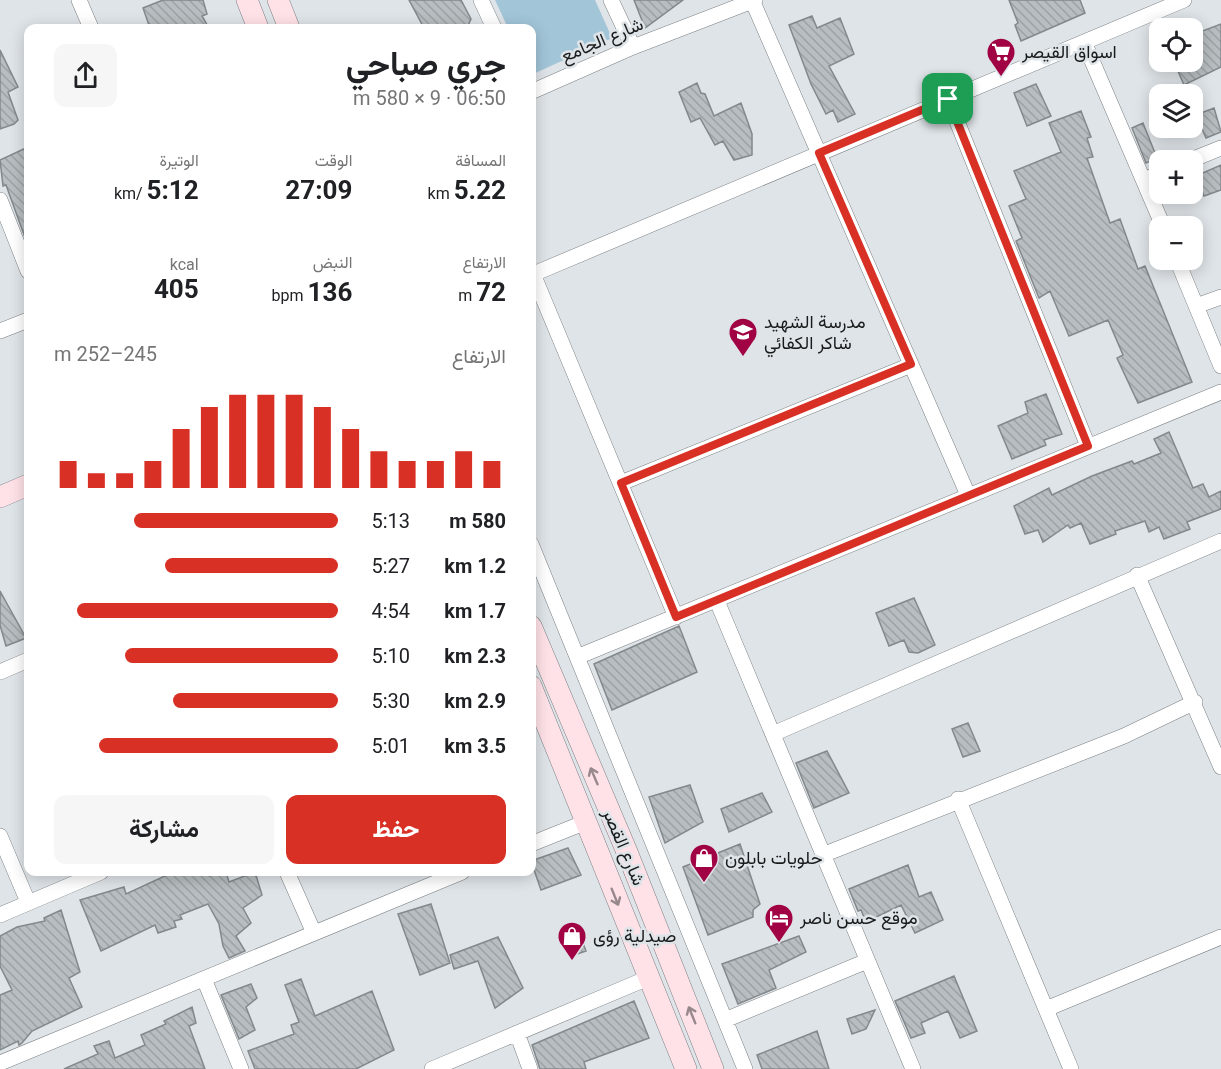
<!DOCTYPE html>
<html lang="ar">
<meta charset="utf-8">
<style>
:root{--surface:#fff;--page:#f6f6f6;--text:#202124;--muted:#757577;--accent:#d93025}
body{margin:0;font-family:Roboto,Vazirmatn,sans-serif;background:var(--page);color:var(--text);direction:rtl;height:100vh;display:flex;flex-direction:column;font-size:22px;white-space:nowrap}
*{box-sizing:border-box;margin:0}
p{font-size:20px;color:var(--muted)}
.icon{flex:none;width:33px;height:33px;fill:none;stroke:currentColor;stroke-width:2;stroke-linecap:round;stroke-linejoin:round}
.map{position:relative;flex:1;overflow:hidden;direction:ltr}
.panel{position:absolute;left:24px;top:24px;width:512px;height:852px;display:flex;flex-direction:column;background:var(--surface);border-radius:12px;box-shadow:0 3px 15px #0003;direction:rtl}
.panel>*{flex:none}
.controls{position:absolute;left:1149px;top:18px;display:grid;gap:12px}
.controls a{display:grid;place-items:center;width:54px;height:54px;border-radius:12px;background:var(--surface);box-shadow:0 3px 15px #0003;font-size:30px}
.pin{position:absolute;display:grid;place-items:center;width:51px;height:51px;color:#fff;margin:-26px;border-radius:12px;box-shadow:0 3px 9px #0006}
.round{display:grid;place-items:center;flex:none;width:63px;height:63px;border-radius:12px;background:var(--page)}
.head{display:flex;align-items:center;justify-content:space-between;height:102px;padding:0 30px}
h1{font-size:33px;font-weight:700;line-height:45px}
.figures{display:grid;grid-template-columns:repeat(3,1fr);gap:9px;height:102px;padding:6px 30px}
.figures div{display:grid;align-content:center}
.figures b{font-size:26px;font-weight:700}
.figures small{font-size:16px;font-weight:400}
.figures p{font-size:16px}
.chart{height:168px;padding:12px 30px}
.chart p{display:flex;justify-content:space-between}
.chart svg{width:100%;height:108px;margin-top:6px;stroke:var(--accent);stroke-width:6}
.button{display:flex;gap:12px;margin-top:auto;padding:12px 30px}
.button a{flex:1;height:69px;border-radius:12px;background:var(--accent);color:#fff;font-size:24px;font-weight:700;line-height:69px;text-align:center}
.button a+a{background:var(--page);color:var(--text)}
ul{padding:0 30px;list-style:none;font-size:20px}
li{display:grid;grid-template-columns:96px 72px 1fr;align-items:center;height:45px}
li i{height:15px;border-radius:8px;background:var(--accent)}
.map>svg:first-child{display:block}
.garden{fill:#a2c5d8}
.building{fill:url(#building-back-hatch);stroke:#82888b;stroke-width:1.5}
.lines{fill:none;stroke-linecap:round;stroke-linejoin:round}
.street-casing{stroke:#7c8184;stroke-width:16}
.secondary-casing{stroke:#7c8184;stroke-width:22}
.street{stroke:#fff;stroke-width:15}
.secondary{stroke:#ffe2e8;stroke-width:21}
.oneway{stroke:#97888c}
.route-casing{stroke:#fff;stroke-width:12}
.route{stroke:#d93025;stroke-width:8}
.labels{text-anchor:middle;stroke-width:5;stroke-linejoin:round;paint-order:stroke}
.street-label{font-size:18px;fill:#181a1b;stroke:#dfe4e8}
.poi-label{font-size:18px;fill:#181a1b;stroke:#dfe4e8;text-anchor:start}
</style>
<div class="map">
<svg width="1221" height="1069" viewBox="0 0 1221 1069">
<defs>
<pattern id="building-back-hatch" width="6" height="6" patternUnits="userSpaceOnUse" patternTransform="scale(1.5)"><rect width="6" height="6" fill="#b7bdc0"/><path d="M-1 5l2 2M0 0l6 6M5-1l2 2" fill="none" stroke="#9da2a4"/></pattern>
</defs>
<rect width="100%" height="100%" fill="#dfe4e8"/>
<path class="garden" d="M495,0H595L612,38L531,75V28H508Z"/>
<path class="building" d="M163,0H203L207,14L202,16L209,28H150L143,8Z
M409,0H461L471,19L467,28H424Z
M634,0H683L645,28Z
M1009,0H1080L1085,13L1021,41L1015,25L1018,23Z
M812,16L817,28L840,18L854,54L829,66L855,114L838,122L833,110L826,114L811,84L789,25Z
M1221,24V67L1184,85L1174,62H1192V35Z
M0,50L18,87L8,92L18,120L14,124L0,129Z
M697,83L701,93L705,94L714,116L741,103L752,134V155L734,160L723,141L715,145L700,118L691,122L679,92Z
M1036,84L1051,116L1027,126L1014,93Z
M1214,108L1221,132L1206,138L1196,115Z
M1081,111L1091,137L1087,138L1093,157L1087,158L1110,223L1120,219L1138,269L1145,266L1192,382L1138,403L1117,358L1123,355L1108,320L1069,336L1050,291L1039,298L1016,241L1022,238L1009,206L1026,199L1014,171L1061,152L1049,123Z
M1143,123L1157,158L1146,163L1132,128Z
M28,147V243H27L6,185L3,186L0,160Z
M1221,165V190L1204,196L1196,176Z
M1046,394L1062,434L1044,440L1046,445L1012,459L998,426L1028,413L1025,402Z
M1169,432L1193,488L1203,484L1209,497L1221,491V509L1187,522L1190,529L1164,539L1159,527L1149,532L1145,521L1115,531L1116,534L1090,544L1081,523L1070,528L1068,525L1043,542L1038,530L1025,534L1014,506L1049,488L1052,495L1092,476L1132,461L1134,464L1161,453L1154,439Z
M0,591L26,638L6,646L0,625Z
M914,598L935,645L918,653L909,652L904,640L889,646L876,613Z
M679,626L697,672L612,710L594,664Z
M968,723L980,751L963,757L952,729Z
M827,751L849,793L814,808L796,763Z
M690,785L703,822L665,843L649,797Z
M762,793L772,812L729,832L721,809Z
M740,844L760,904L753,910V917L708,935L683,867Z
M568,848L581,875L541,890L531,861Z
M908,865L919,897L931,892L943,920L915,933L901,905L866,922L861,910L858,911L849,889Z
M163,872H207L209,876L226,872L229,882L255,872L262,895L243,908L251,923L236,936L245,951L229,958L223,946L219,924L208,904L180,915L182,919L174,921L176,927L158,933L155,925L101,951L80,900L124,887L126,894L165,876Z
M431,904L450,963L420,975L398,914Z
M61,910L80,972L69,978L82,1007L32,1031L22,1043L19,1045L18,1041L0,1050V995L12,990L0,966V936L17,927L45,921L44,918Z
M579,933L586,951L571,956L564,938Z
M799,936L806,952L769,970L776,988L738,1004L722,964Z
M498,937L523,988L495,1008L478,961L454,969L450,955Z
M954,976L977,1031L960,1038L948,1011L921,1023L925,1033L911,1038L895,1001Z
M301,979L315,1016L372,991L394,1050L356,1069H255L248,1051L294,1034L291,1025L299,1022L285,985Z
M251,984L257,998L246,1007L255,1030L239,1039L221,995Z
M634,1001L649,1038L584,1062L586,1069H540L532,1045Z
M192,1007L196,1023L189,1026L205,1069H64L98,1054L94,1046L109,1041L115,1058L145,1045L141,1035L166,1024L164,1021Z
M875,1010L866,1029L852,1034L847,1019Z
M817,1031L829,1069H762L757,1055Z"/>
<g class="lines">
<g class="street-casing">
<path id="street" d="M79,0L91,28
M481,0L494,28
M611,0L633,47
M752,0L968,495
M1084,42L1163,226
M531,92L633,47L755,0
M948,99L1088,446
M1191,160L1221,148
M1144,180L1160,173
M0,200L28,271
M1177,260L1221,366
M533,274L676,617
M531,275L1184,0
M1196,306L1221,297
M0,331L28,320
M621,483L911,365
M531,544L745,1069
M1137,575L1221,767
M717,601L913,1069
M577,657L1221,392
M0,672L28,660
M775,733L1221,541
M958,799L1071,1069
M0,836L28,902
M531,844L586,822
M825,854L1124,736L1195,702
M287,872L314,933
M0,915L101,872
M204,979L241,1069
M1046,1009L1221,937
M725,1020L867,961
M517,1033L530,1069
M0,1063L462,872
M432,1069L648,978"/>
</g>
<g class="secondary-casing">
<path id="secondary" d="M247,0L258,28
M278,0L289,28
M0,497L28,485
M531,626L627,852L713,1069
M531,686L686,1069"/>
</g>
<use href="#street" class="street"/>
<use href="#secondary" class="secondary"/>
</g>
<defs><path id="oneway-shaft" d="M-6 0H5M1.5-3L5.5 0L1.5 3" fill="none" stroke-width="1.6" stroke-linecap="round" stroke-linejoin="round" transform="scale(1.5)"/></defs>
<g class="oneway">
<use href="#oneway-shaft" transform="translate(594 776) rotate(-113)"/>
<use href="#oneway-shaft" transform="translate(615 897) rotate(68)"/>
<use href="#oneway-shaft" transform="translate(692 1015) rotate(-112)"/>
</g>
<g class="lines">
<g class="route-casing">
<path id="route" d="M948,99L1088,446L676,617L621,483L911,364L819,153Z"/>
</g>
<use href="#route" class="route"/>
</g>
<defs>
<g id="supermarket-pin" transform="scale(1.5)"><path d="M0 17L-7.5 6A9.5 9.5 0 1 1 7.5 6Z" fill="#a00243" stroke="#dfe4e8"/><path d="M-6-5.5h2.5l.6 2H6L4.5 2H-2.5L-4.4-4H-6ZM-1.5 3.2a1.3 1.3 0 1 0 .1 0ZM3 3.2a1.3 1.3 0 1 0 .1 0Z" fill="#fff"/></g>
<g id="school-pin" transform="scale(1.5)"><path d="M0 17L-7.5 6A9.5 9.5 0 1 1 7.5 6Z" fill="#a00243" stroke="#dfe4e8"/><path d="M0-5L7-2L0 1L-7-2ZM-4 1L0 2.5L4 1V4Q0 6-4 4Z" fill="#fff"/></g>
<g id="shop-pin" transform="scale(1.5)"><path d="M0 17L-7.5 6A9.5 9.5 0 1 1 7.5 6Z" fill="#a00243" stroke="#dfe4e8"/><path d="M-5-2.5h2.3a2.7 3.5 0 0 1 5.4 0H5L5.5 6h-11ZM-1.5-2.5h3a1.5 2.3 0 0 0-3 0Z" fill="#fff"/></g>
<g id="hotel-pin" transform="scale(1.5)"><path d="M0 17L-7.5 6A9.5 9.5 0 1 1 7.5 6Z" fill="#a00243" stroke="#dfe4e8"/><path d="M-6-4.5h1.5V1H6V5H4.5V3h-9V5H-6ZM-4 0a1.8 1.8 0 1 1 3.6 0ZM.5 0V-2.5h3Q6-2.5 6 0Z" fill="#fff"/></g>
</defs>
<g fill-rule="evenodd">
<use href="#supermarket-pin" x="1001" y="52"/>
<use href="#school-pin" x="743" y="332"/>
<use href="#shop-pin" x="704" y="858"/>
<use href="#hotel-pin" x="779" y="918"/>
<use href="#shop-pin" x="572" y="936"/>
</g>
<g class="labels">
<g class="street-label">
<text transform="translate(602 40) rotate(-23)" y="6">شارع الجامع</text>
<text transform="translate(624 847) rotate(67)" y="6">شارع القصر</text>
</g>
<g class="poi-label">
<text x="1022" y="58">اسواق القيصر</text>
<text x="764" y="328">مدرسة الشهيد<tspan x="764" dy="21">شاكر الكفائي</tspan></text>
<text x="725" y="864">حلويات بابلون</text>
<text x="800" y="924">موقع حسن ناصر</text>
<text x="593" y="942">صيدلية رؤى</text>
</g>
</g>
</svg>
<div class="controls">
<a><svg class="icon" aria-label="locate" viewBox="0 0 24 24"><circle cx="12" cy="12" r="6"/><path d="M12 2v4M12 18v4M2 12h4M18 12h4"/></svg></a>
<a><svg class="icon" aria-label="layers" viewBox="0 0 24 24"><path d="M12 4l9 5-9 5-9-5zM3 14l9 5 9-5"/></svg></a>
<a>+</a>
<a>−</a>
</div>
<div class="pin" style="left:948px;top:99px;background:#1e9e55"><svg class="icon" aria-label="arrive" viewBox="0 0 24 24"><path d="M6 21V4h12l-3 4 3 4H6"/></svg></div>
<section class="panel">
<div class="head"><div><h1>جري صباحي</h1><p>06:50 · 9 × 580 m</p></div><a class="round"><svg class="icon" aria-label="share" viewBox="0 0 24 24"><path d="M12 15V3M7 8l5-5 5 5M5 13v7h14v-7"/></svg></a></div>
<div class="figures">
<div><p>المسافة</p><b>5.22<small> km</small></b></div>
<div><p>الوقت</p><b>27:09</b></div>
<div><p>الوتيرة</p><b>5:12<small> /km</small></b></div>
</div>
<div class="figures">
<div><p>الارتفاع</p><b>72<small> m</small></b></div>
<div><p>النبض</p><b>136<small> bpm</small></b></div>
<div><p>kcal</p><b>405</b></div>
</div>
<div class="chart"><p><span>الارتفاع</span>245–252 m</p>
<svg viewBox="0 0 160 44" preserveAspectRatio="none"><path d="M5 44V33M15 44V38M25 44V38M35 44V33M45 44V20M55 44V11M65 44V6M75 44V6M85 44V6M95 44V11M105 44V20M115 44V29M125 44V33M135 44V33M145 44V29M155 44V33"/></svg>
</div>
<ul>
<li><b>580 m</b>5:13<i style="width:72%"></i></li>
<li><b>1.2 km</b>5:27<i style="width:61%"></i></li>
<li><b>1.7 km</b>4:54<i style="width:92%"></i></li>
<li><b>2.3 km</b>5:10<i style="width:75%"></i></li>
<li><b>2.9 km</b>5:30<i style="width:58%"></i></li>
<li><b>3.5 km</b>5:01<i style="width:84%"></i></li>
</ul>
<div class="button"><a>حفظ</a><a>مشاركة</a></div>
</section>
</div>
